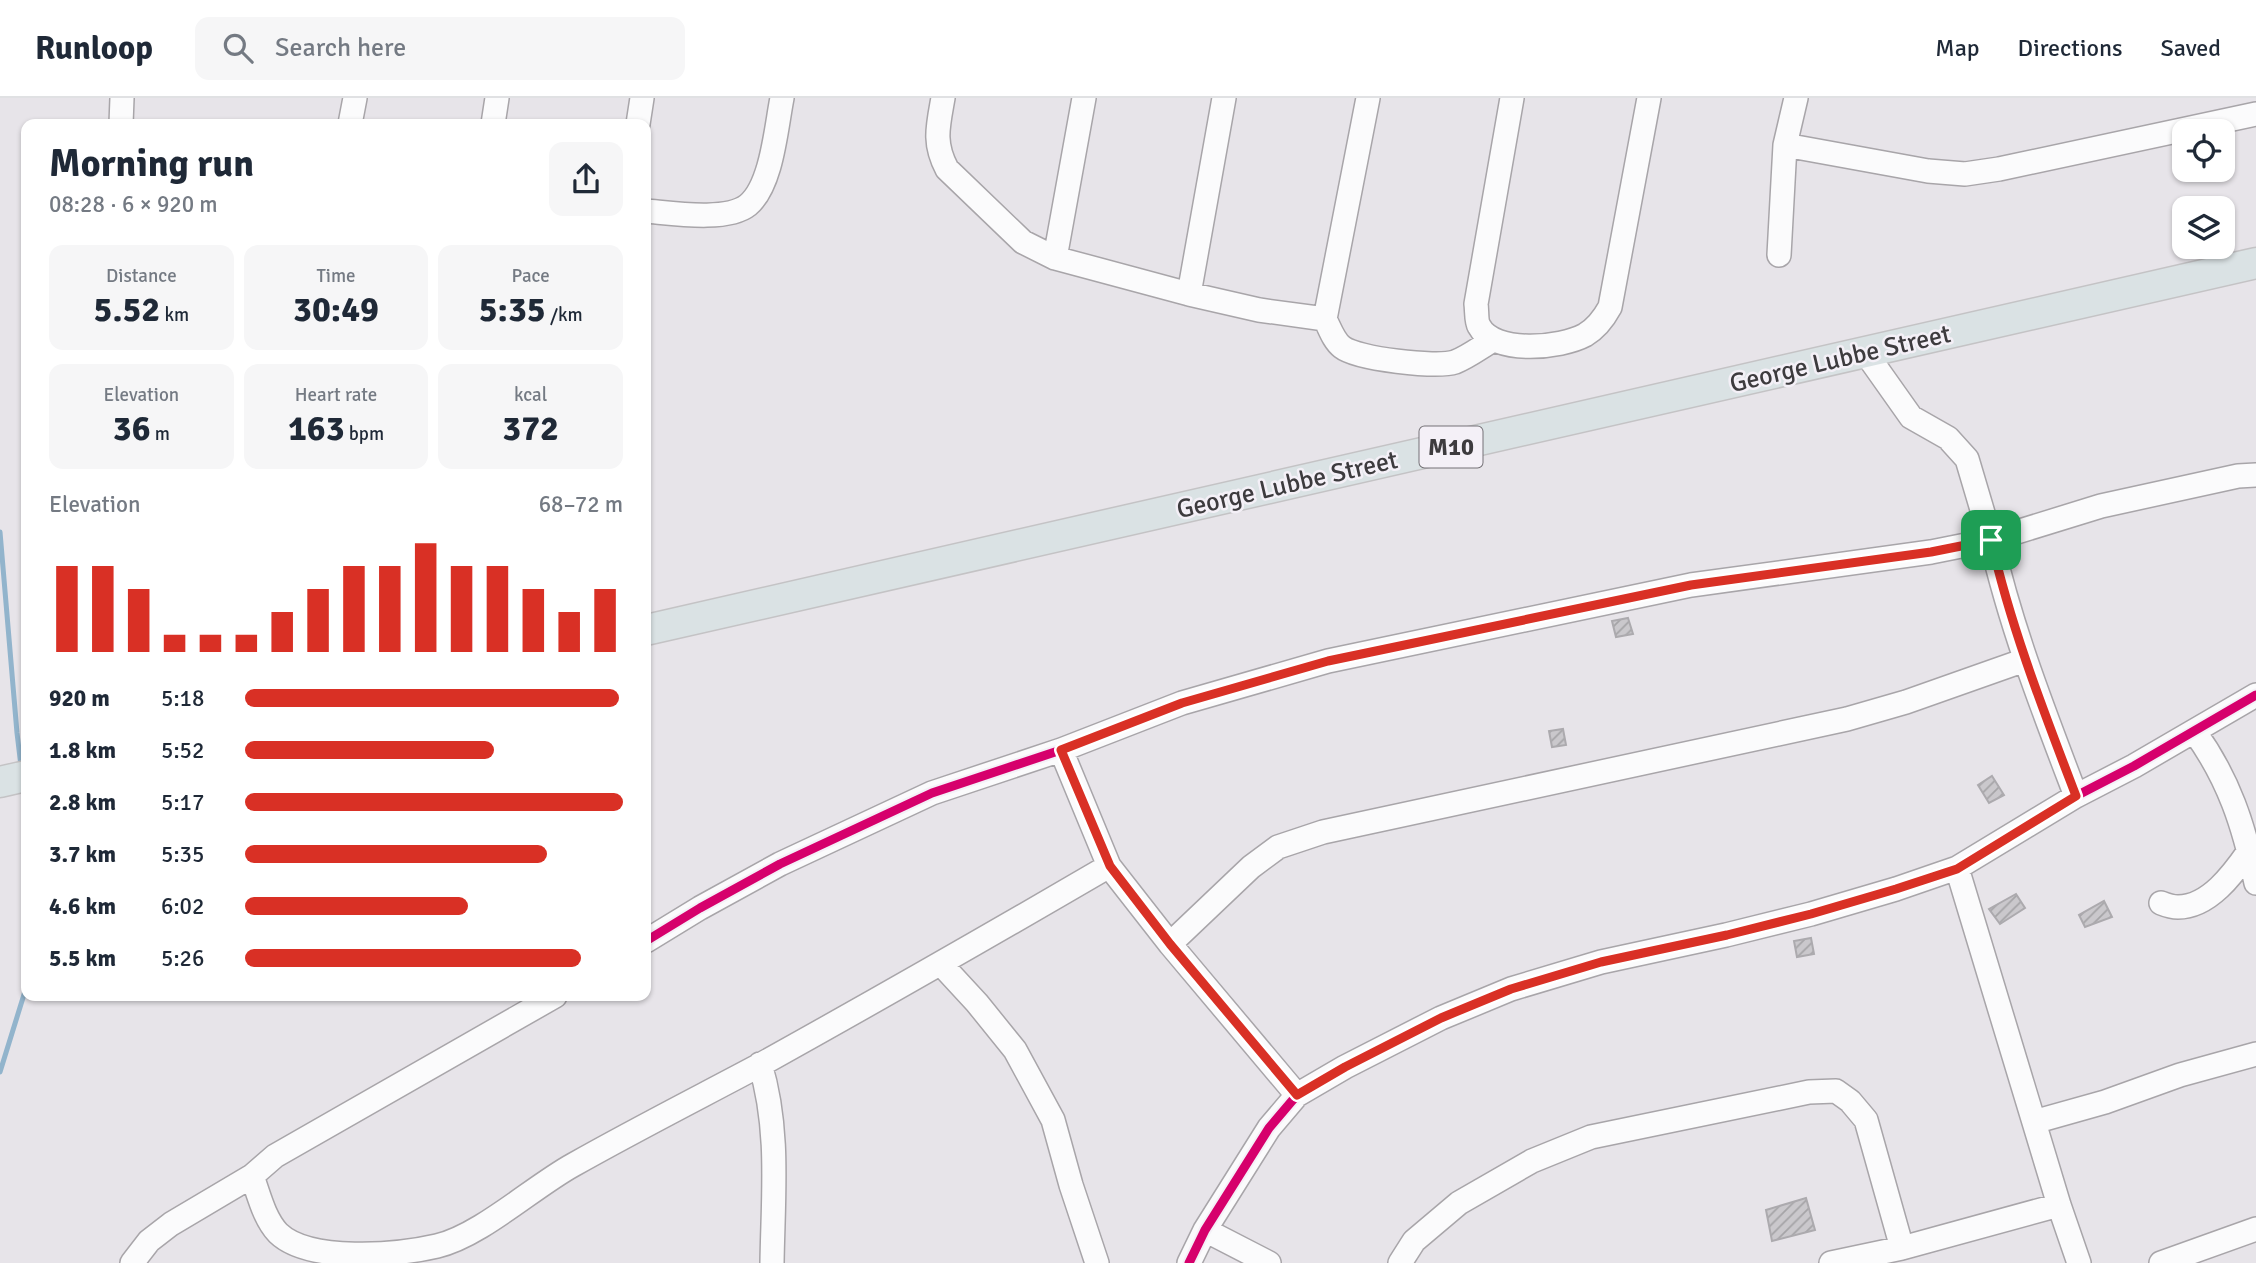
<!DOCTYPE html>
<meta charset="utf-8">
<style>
:root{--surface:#fff;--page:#f6f6f7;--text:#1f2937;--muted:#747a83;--line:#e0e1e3;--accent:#d93025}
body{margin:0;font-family:Signika,sans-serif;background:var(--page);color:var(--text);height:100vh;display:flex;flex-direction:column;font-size:26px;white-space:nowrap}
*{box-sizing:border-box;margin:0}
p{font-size:23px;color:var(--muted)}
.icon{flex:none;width:38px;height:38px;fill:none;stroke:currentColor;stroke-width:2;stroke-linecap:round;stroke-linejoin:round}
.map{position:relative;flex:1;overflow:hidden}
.drawer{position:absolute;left:21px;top:21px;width:630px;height:882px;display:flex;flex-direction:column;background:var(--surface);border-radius:14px;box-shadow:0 2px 5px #0004}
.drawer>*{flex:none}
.buttons{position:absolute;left:2172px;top:21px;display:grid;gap:14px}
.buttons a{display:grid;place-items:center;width:63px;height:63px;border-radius:14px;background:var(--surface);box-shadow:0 2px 5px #0004;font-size:35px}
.pin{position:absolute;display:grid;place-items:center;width:60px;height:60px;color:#fff;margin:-30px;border-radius:14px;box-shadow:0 4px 10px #0006}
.round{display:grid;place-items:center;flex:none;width:74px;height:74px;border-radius:14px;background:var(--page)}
.summary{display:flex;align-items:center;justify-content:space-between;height:119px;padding:0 28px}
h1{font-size:38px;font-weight:800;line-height:52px}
.metrics{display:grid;grid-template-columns:repeat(3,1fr);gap:10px;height:119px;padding:7px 28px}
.metrics div{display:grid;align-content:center;border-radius:14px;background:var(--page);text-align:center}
.metrics b{font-size:35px;font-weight:800}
.metrics small{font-size:19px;font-weight:400}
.metrics p{font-size:19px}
.chart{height:196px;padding:14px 28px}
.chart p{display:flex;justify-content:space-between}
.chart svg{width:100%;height:126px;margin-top:7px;stroke:var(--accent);stroke-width:6}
ul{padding:0 28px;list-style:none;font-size:23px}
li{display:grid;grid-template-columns:112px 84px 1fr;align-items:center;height:52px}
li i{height:18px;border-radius:9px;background:var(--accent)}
header{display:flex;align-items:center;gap:42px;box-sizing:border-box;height:98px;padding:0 35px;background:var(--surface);border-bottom:2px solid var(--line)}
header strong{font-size:33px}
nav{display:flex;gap:38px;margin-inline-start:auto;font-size:24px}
.search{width:490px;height:63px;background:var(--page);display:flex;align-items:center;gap:18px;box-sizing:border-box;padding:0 24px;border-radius:14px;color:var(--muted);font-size:26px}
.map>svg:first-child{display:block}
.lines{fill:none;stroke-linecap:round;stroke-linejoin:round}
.stream{stroke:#92b4cc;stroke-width:5}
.building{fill:url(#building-hatch);stroke:#acaaae;stroke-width:2}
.minor-casing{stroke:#a8a5a9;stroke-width:26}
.major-casing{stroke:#c4c3c5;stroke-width:33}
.minor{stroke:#fbfbfc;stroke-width:23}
.major{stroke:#dae2e4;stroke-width:30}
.cycleway-casing{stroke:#f4f0f7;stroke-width:13}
.cycleway{stroke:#d6006c;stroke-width:9}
.route-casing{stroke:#fff;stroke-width:14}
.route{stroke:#d93025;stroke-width:9}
.labels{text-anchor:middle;stroke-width:5;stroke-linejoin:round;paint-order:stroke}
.shield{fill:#f4f0f7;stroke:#747176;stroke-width:2}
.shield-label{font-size:24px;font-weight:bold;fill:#3d3b3e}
.street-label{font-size:26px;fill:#3d3b3e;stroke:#f4f0f7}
</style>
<header>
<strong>Runloop</strong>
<div class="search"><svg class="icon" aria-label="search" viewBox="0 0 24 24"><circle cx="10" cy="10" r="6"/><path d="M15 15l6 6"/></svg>Search here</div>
<nav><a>Map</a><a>Directions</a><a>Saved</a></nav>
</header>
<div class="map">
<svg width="2256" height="1165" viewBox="0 0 2256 1165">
<defs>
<pattern id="building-hatch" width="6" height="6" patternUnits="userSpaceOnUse" patternTransform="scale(1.75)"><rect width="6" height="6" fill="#cac8cc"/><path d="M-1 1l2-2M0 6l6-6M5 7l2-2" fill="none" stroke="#a5a4a7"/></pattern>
</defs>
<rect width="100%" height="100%" fill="#e7e4e9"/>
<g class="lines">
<path class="stream" d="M0,434L17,635L21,668
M24,688L26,702
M0,974L26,890"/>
</g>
<path class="building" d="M1628,520L1633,536L1616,539L1612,523Z
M1563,631L1566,647L1552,649L1549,633Z
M1992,678L2004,697L1989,705L1978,687Z
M2016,796L2025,810L2000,826L1989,811Z
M2104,803L2112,819L2085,829L2079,817Z
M1811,840L1814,856L1797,859L1794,843Z
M1806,1100L1815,1132L1772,1143L1766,1112Z"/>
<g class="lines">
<g class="minor-casing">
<path id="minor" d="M943,0C938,28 933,45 947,71L1023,144L1055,160L1189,196L1259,212L1325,221
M1368,0L1325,221C1330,231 1334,243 1342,249C1357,261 1437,270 1455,264C1468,259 1481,249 1493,242
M1512,0L1476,206C1477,212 1476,223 1479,228C1494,257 1561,250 1585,237C1597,230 1604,220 1610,209L1649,0
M121,26L122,0
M350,26L355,0
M493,26L497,0
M638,26L642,0
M1785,47L1928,73L1965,76L1999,71L2256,16
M646,113C671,115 727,124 748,107C772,87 776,30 782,0
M1779,157L1785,47L1796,0
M1055,160L1084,0
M1189,196L1224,0
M1865,254L1911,319L1948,340L1967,361L1991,442L2101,408L2238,378L2256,377
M2194,633C2229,681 2244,728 2256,785
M1061,652L1109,768L1170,846L1297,997
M1957,770L2059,1107L2079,1165
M2161,805C2166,807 2172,809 2178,809C2209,809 2233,776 2249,753
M646,843L700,810L780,766L932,695L1061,652L1182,605L1328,563L1691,487L1931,454L1991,442C2011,530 2044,614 2076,698
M1170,846L1251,769L1278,749L1323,734L1847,621L1906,604L2025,562
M941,866L977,905L1015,952L1053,1022L1071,1087L1097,1165
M760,966C780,1031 773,1098 772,1165
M2034,1024L2105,1004L2180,977L2256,956
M252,1078C259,1097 264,1120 278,1135C309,1165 398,1157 437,1148C480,1138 533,1089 573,1067C635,1032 698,1000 760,967C877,902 994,835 1109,768
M1205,1132L1269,1165
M132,1165L149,1143L171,1126L252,1078L275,1058L555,898
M1189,1165L1205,1132L1269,1030L1297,997L1345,969L1441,920L1511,891L1601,864L1726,837L1811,816L1896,791L1957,770L2076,698L2134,668L2256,597
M1400,1165L1414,1143L1459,1105L1532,1063L1591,1039L1809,994L1836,993L1850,1003L1866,1022L1902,1150
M1831,1165L1902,1150L2059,1107
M2161,1165L2256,1131"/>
</g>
<g class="major-casing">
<path id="major" d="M646,532L2256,165
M0,684L26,678"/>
</g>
<use href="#minor" class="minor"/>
<use href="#major" class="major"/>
<g class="cycleway-casing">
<path id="cycleway" d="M646,843L700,810L780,766L932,695L1061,652L1182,605L1328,563L1691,487L1931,454L1991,442C2011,530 2044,614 2076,698
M1189,1165L1205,1132L1269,1030L1297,997L1345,969L1441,920L1511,891L1601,864L1726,837L1811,816L1896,791L1957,770L2076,698L2134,668L2256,597"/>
</g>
<use href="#cycleway" class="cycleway"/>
</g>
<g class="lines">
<g class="route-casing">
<path id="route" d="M1991,442C2011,530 2044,614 2076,698L1957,771L1896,791L1811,816L1727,837L1601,864L1511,891L1441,920L1345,969L1297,997L1170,846L1110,768L1061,652L1182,605L1328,563L1691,487L1931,454Z"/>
</g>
<use href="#route" class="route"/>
</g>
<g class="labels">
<rect class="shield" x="1419.5" y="328.5" width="63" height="41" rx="5"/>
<g class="shield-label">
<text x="1451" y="357">M10</text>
</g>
<g class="street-label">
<text transform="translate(1840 260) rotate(-13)" y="9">George Lubbe Street</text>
<text transform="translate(1287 386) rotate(-13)" y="9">George Lubbe Street</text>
</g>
</g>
</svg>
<div class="buttons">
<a><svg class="icon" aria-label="locate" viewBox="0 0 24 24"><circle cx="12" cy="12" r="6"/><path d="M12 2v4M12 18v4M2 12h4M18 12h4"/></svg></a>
<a><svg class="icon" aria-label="layers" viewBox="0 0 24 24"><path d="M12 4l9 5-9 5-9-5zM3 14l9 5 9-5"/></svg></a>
</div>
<div class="pin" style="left:1991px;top:442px;background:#1e9e55"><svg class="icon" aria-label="arrive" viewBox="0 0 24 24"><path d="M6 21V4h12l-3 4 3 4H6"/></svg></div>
<section class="drawer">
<div class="summary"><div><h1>Morning run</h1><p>08:28 · 6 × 920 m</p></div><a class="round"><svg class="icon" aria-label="share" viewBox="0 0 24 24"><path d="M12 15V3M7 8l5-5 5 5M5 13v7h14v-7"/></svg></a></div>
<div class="metrics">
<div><p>Distance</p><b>5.52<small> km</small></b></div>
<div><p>Time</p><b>30:49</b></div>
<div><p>Pace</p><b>5:35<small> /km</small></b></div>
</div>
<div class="metrics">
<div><p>Elevation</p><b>36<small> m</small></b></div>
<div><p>Heart rate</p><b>163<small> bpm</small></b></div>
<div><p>kcal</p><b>372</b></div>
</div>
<div class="chart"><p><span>Elevation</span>68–72 m</p>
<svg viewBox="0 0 160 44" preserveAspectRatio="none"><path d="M5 44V14M15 44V14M25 44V22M35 44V38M45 44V38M55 44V38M65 44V30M75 44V22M85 44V14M95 44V14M105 44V6M115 44V14M125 44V14M135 44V22M145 44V30M155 44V22"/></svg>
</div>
<ul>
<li><b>920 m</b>5:18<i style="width:99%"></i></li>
<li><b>1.8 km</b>5:52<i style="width:66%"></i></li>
<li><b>2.8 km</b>5:17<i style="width:100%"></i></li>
<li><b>3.7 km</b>5:35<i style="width:80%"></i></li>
<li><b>4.6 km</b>6:02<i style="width:59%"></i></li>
<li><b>5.5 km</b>5:26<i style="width:89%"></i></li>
</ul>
</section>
</div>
